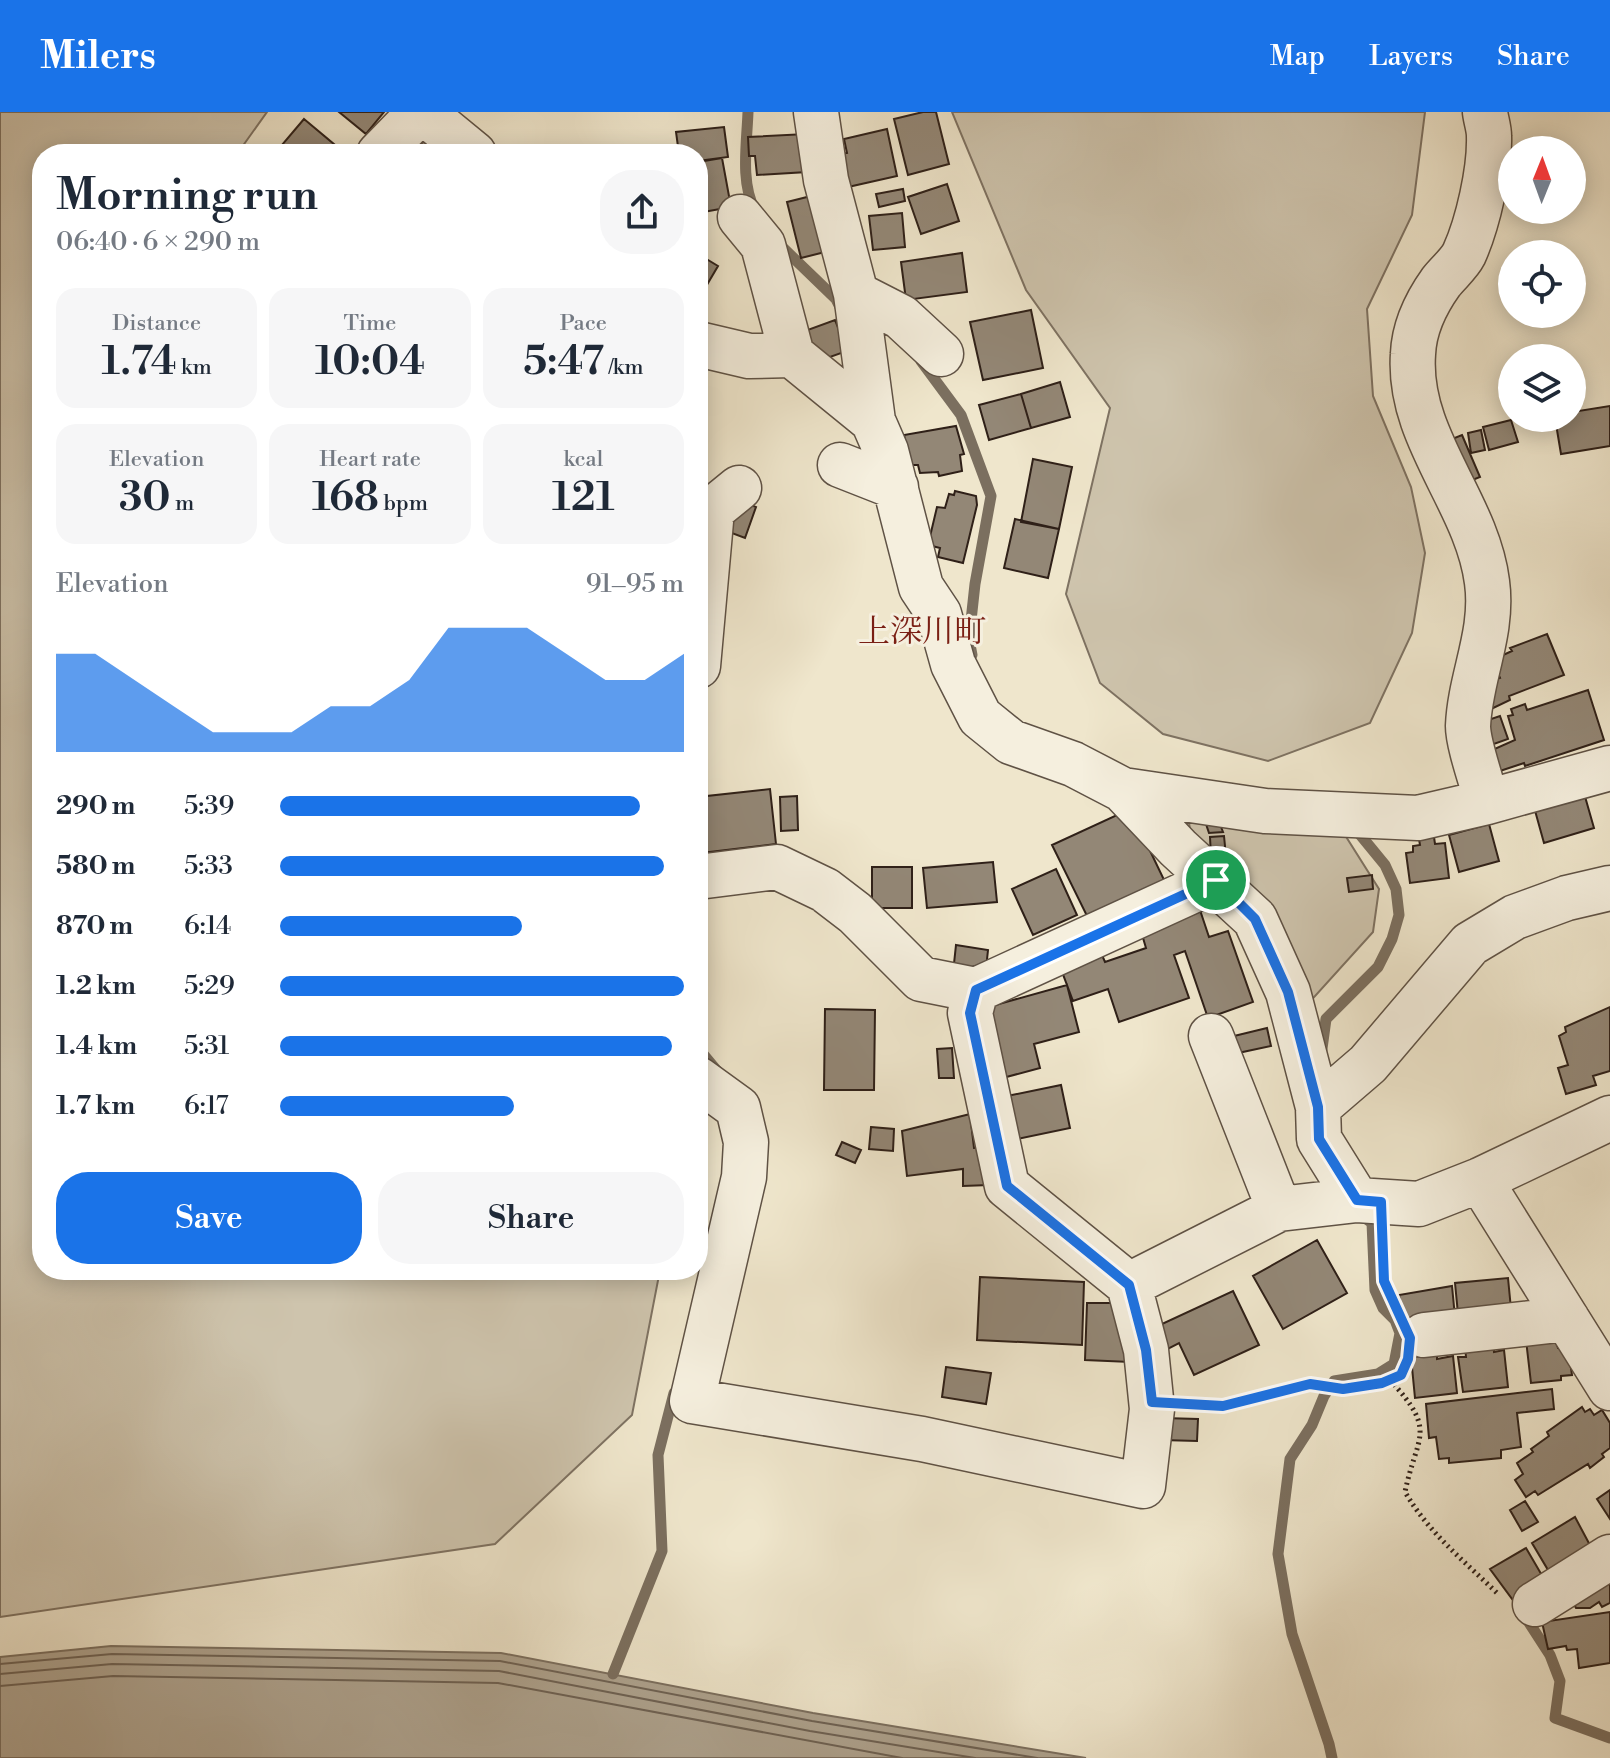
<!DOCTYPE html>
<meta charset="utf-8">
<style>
:root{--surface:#fff;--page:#f6f6f7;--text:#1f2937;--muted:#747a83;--accent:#1a73e8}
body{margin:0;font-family:"Libre Bodoni","Noto Serif JP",serif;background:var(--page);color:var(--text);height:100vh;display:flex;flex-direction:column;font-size:30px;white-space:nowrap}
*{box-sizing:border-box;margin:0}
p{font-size:26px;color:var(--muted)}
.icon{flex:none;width:44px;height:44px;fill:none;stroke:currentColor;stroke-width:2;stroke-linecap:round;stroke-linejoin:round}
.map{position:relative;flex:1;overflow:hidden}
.panel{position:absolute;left:32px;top:32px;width:676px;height:1136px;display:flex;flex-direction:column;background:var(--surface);border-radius:32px;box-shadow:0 4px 20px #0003}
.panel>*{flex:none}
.needle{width:52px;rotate:1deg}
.buttons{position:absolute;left:1498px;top:24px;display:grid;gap:16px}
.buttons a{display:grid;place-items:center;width:88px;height:88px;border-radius:50%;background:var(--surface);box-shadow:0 4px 20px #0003;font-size:40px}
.pin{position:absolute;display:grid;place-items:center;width:68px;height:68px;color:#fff;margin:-34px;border:4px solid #fff;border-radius:50%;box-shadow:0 2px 8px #0007}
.round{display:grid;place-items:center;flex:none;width:84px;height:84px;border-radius:32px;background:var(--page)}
.overview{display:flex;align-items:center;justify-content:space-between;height:136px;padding:0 24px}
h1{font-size:44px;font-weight:600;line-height:60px}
.metrics{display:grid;grid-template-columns:repeat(3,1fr);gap:12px;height:136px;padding:8px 24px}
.metrics div{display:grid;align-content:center;border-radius:20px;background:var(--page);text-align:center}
.metrics b{font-size:40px;font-weight:600}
.metrics small{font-size:22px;font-weight:400}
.metrics p{font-size:22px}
.chart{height:224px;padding:16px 24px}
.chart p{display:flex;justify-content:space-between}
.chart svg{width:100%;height:144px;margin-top:8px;fill:var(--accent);opacity:.7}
.cta{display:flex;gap:16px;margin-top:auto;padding:16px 24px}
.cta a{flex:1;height:92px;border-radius:32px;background:var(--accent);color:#fff;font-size:32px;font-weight:600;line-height:92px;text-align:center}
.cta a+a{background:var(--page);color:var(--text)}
ul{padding:0 24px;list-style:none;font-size:26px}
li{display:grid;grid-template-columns:128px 96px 1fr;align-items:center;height:60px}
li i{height:20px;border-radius:10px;background:var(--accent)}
header{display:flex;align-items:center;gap:48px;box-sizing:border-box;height:112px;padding:0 40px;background:var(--accent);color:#fff}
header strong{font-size:38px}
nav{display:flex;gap:44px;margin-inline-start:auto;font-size:28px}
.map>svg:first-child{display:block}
.green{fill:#cec4ad;stroke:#7e7262;stroke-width:2}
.water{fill:#aea38f;stroke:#7b6f5f;stroke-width:2}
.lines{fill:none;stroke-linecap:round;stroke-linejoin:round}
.shore{stroke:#6e6254;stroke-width:2}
.stream{stroke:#7b6f5f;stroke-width:11}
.building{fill:#938776;stroke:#2f2018;stroke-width:2}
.minor-casing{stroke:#5f5245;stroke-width:47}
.path{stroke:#2f2018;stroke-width:5;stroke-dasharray:2 4;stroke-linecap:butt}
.minor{stroke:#f5efde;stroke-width:44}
.route-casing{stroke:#fff;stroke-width:16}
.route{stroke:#1a73e8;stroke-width:10}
.labels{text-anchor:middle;stroke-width:6;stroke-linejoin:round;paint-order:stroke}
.quarter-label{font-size:32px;fill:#7a1f14;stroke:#f5efde}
</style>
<header>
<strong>Milers</strong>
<nav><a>Map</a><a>Layers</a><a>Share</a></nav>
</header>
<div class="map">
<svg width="1610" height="1646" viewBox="0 0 1610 1646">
<rect width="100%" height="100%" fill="#efe6cc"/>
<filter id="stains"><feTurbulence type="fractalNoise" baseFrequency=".0025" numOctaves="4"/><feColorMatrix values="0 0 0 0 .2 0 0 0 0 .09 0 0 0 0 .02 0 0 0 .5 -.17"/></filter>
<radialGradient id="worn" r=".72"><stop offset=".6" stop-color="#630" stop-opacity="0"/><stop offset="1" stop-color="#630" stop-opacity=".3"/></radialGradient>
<path class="green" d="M0,0H267L237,42H42V1158H660L632,1303L495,1432L0,1505Z
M952,0H1425L1412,103L1367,197L1373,284L1411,375L1425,441L1412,521L1370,611L1268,649L1163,622L1100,571L1066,482L1110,296L1026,178Z
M1187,699L1338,712L1379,777L1373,820L1307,893L1192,729Z"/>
<path class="water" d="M111,1534L501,1541L813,1601L1086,1646H0V1545Z"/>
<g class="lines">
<path class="shore" d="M0,1552L112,1542L500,1549L812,1609L1037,1646
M0,1562L112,1552L499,1559L810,1619L975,1646
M0,1574L113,1564L498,1571L902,1646"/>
<path class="stream" d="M748,0C747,30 740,71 755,98
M779,132L836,187L841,197
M921,249L961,303L991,384L975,472L969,527L972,543
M698,936L718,960
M1321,944L1326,907L1378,855L1392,827L1399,803L1396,777L1385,753L1353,714
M1528,1509L1550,1543L1560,1569L1555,1606L1610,1626
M613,1562L662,1439L658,1343L674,1281
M1332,1646L1329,1632L1292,1522L1278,1442L1290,1347L1312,1313L1324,1284L1334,1269L1378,1262L1394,1252L1400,1221L1395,1208L1383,1196L1375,1178L1372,1111L1360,1102"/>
</g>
<path class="building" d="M339,0H384L366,22Z
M923,0H936L949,52L908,63L894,7Z
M304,7L335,33L328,42H291L281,34Z
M724,15L728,45L698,49V42H679L676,20Z
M887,17L897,64L848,75L840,42L847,41L844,27Z
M431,21L451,42H411Z
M806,22L807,60L757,63L755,44H749L748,25Z
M722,46L731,95L698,101V50Z
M947,72L959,109L921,122L908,85Z
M903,77L905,89L879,95L876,82Z
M819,82L833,138L801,146L787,90Z
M902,101L905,135L873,138L869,104Z
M962,141L967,180L906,188L901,150Z
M698,142L718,154L698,188Z
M1031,198L1043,256L983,268L970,210Z
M835,208L847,239L813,251L802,220Z
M1060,270L1070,305L1031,316L1021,282Z
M1021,282L1031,316L989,328L979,293Z
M1610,294V334L1561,342L1555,306H1572V300Z
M1511,308L1518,330L1489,338L1483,315Z
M956,314L964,342L960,343L962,359L939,364L938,360L920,361L918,353H909L904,323Z
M1481,318L1485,338L1471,341L1468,321Z
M1462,323L1480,365L1460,373L1442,331Z
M1033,347L1072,355L1059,417L1021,410Z
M955,379L976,384L977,393L963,451L938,445L940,436L928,433L937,395L945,396L949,382L954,383Z
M733,386L756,395L745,426L721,417Z
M1015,407L1059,417L1048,466L1004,456Z
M1547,522L1564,563L1509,584L1510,588L1489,598L1484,571L1500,566L1492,548L1512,539L1510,536Z
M1588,578L1604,628L1525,654L1524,651L1497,660L1490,639L1515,628L1508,604L1513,603L1511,597L1525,592L1527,598Z
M1500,604L1508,627L1491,633L1482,610Z
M770,677L776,732L701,741L698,685Z
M1584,681L1594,716L1544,731L1534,695Z
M797,684L798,718L781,719L780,685Z
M1130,697L1166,772L1089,808L1052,733Z
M1204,706L1218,707L1223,720L1209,721Z
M1489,712L1499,749L1459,760L1449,723Z
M1224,724L1226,744L1211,745L1210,725Z
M1434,725L1435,732L1445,731L1449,766L1410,771L1406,741L1413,740V734L1420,733L1419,727Z
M993,750L997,790L927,796L923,756Z
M872,755H912V796H872Z
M1056,757L1077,803L1033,823L1012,777Z
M1372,763L1373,777L1349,780L1347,766Z
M1200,798L1209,825L1228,819L1253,890L1208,906L1185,839L1174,843L1189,886L1119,910L1108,877L1073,889L1061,857L1102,843L1105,850L1146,836L1141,819Z
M956,833L988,838L985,866L953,861Z
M1067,873L1079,920L1034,932L1040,956L999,967L988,895Z
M1610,895V959L1593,964L1596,973L1566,982L1558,956L1568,953L1559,924L1566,920L1565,915Z
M825,897L875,898L874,978H824Z
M1267,916L1271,934L1238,941L1234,924Z
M952,936L954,966H939L937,937Z
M1061,973L1070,1016L1012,1028L1002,985Z
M970,1002L974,1036L988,1035L989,1073L963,1074V1057L907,1064L902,1019Z
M871,1015L894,1017L893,1039L869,1037Z
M842,1030L861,1038L855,1051L836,1043Z
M1317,1128L1347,1181L1283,1217L1253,1164Z
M980,1165L1084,1170L1082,1233L977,1228Z
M1508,1166L1511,1197L1458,1202L1455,1171Z
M1452,1174L1455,1205L1408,1213L1406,1202H1402L1399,1183Z
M1233,1179L1259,1233L1194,1263L1179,1231L1160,1241L1149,1218Z
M1087,1191H1117L1130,1250L1085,1248Z
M1526,1228L1556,1229L1558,1236L1568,1235L1572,1263L1561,1264V1268L1531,1271Z
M1493,1231L1494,1240L1504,1238L1508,1275L1463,1280L1458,1245H1466L1465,1235Z
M1437,1243V1247L1453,1244L1457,1281L1415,1286L1411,1245Z
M946,1255L991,1261L986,1292L942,1285Z
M1552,1277L1554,1297L1517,1301L1521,1335L1501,1338V1346L1449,1351V1346L1439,1347L1436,1325L1429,1326L1426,1292Z
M1582,1295L1585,1300L1590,1297L1594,1303L1602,1298L1610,1311V1336L1602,1342L1604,1345L1590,1356L1588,1352L1538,1383L1535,1379L1526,1385L1515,1368L1523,1362L1517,1351L1533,1340L1531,1337L1549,1324L1547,1320Z
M1163,1306L1198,1307L1197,1329L1162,1328Z
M1610,1378V1407L1597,1387Z
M1525,1389L1538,1410L1522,1419L1510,1398Z
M1575,1405L1592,1437L1551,1463L1532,1431Z
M1526,1436L1547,1472L1518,1495L1490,1457Z
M1610,1460V1491L1602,1495L1599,1490L1590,1496H1576L1570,1485Z
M1610,1500V1551L1579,1556L1577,1537L1567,1538L1566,1534L1548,1537L1542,1510Z"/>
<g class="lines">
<g class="minor-casing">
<path id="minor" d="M423,0L474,42
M816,0L826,68L856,182L873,309L886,339L921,475L939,502L953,552L980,605L1011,630L1073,652L1123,678L1178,736L1255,807L1288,880L1318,995L1319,1027L1357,1088L1419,1092L1480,1068L1610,1006
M1485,0C1486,8 1489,16 1489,24C1490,58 1478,111 1464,142C1459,152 1448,161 1441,170C1426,191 1414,217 1413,242C1407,326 1477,390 1487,470C1494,521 1470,565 1468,614C1468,632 1482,671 1487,690
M379,42L420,0
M740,105L763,133L792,243
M856,182L901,205L941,242
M698,232L749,244L792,243L873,309
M840,353L896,375
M698,554L712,398L739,376
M1123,678L1265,699L1418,706L1487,690L1610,656
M698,765L777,755L825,778L855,801L921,867L976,878
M698,967L738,996L746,1030L744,1065L692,1289L922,1327L1143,1374L1152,1297L1146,1238L1129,1173L1007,1074L970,901L976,878L1216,768
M1318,995L1368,952L1470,832L1515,805L1567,786L1610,776
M1480,1068L1610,1276
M1279,1097L1357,1088
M1129,1173L1279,1097L1211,924
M1424,1223L1567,1207
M1535,1492L1610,1445"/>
</g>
<path class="path" d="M1383,1126L1384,1169L1397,1197
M1390,1268C1438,1320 1417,1322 1405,1380C1429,1421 1463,1448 1497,1481
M1188,1293L1223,1294L1310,1272L1343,1277L1382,1271L1401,1263L1404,1255"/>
<use href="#minor" class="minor"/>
</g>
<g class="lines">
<g class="route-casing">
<path id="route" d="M1216,768L1255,807L1288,880L1318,995L1319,1027L1357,1088L1381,1090L1384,1169L1410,1226L1408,1247L1401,1263L1382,1271L1343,1277L1310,1272L1223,1294L1152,1290L1146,1238L1129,1173L1007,1074L970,901L976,878Z"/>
</g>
<use href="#route" class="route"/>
</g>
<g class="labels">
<g class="quarter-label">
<text x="922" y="530">上深川町</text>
</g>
</g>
<rect width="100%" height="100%" filter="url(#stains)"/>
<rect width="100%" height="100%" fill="url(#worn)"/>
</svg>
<div class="buttons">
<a><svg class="needle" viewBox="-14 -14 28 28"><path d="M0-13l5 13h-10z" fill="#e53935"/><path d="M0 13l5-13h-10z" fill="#747a83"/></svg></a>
<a><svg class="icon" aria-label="locate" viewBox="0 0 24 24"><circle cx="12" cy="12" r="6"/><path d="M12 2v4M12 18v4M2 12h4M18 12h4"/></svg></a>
<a><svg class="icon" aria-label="layers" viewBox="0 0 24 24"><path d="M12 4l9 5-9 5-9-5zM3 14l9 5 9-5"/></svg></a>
</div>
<div class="pin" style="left:1216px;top:768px;background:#1e9e55"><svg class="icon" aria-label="arrive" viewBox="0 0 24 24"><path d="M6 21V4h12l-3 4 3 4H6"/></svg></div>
<section class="panel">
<div class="overview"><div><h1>Morning run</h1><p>06:40 · 6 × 290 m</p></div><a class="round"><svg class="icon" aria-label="share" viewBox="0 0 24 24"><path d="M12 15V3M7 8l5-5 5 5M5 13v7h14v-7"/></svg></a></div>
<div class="metrics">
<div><p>Distance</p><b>1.74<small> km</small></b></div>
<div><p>Time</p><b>10:04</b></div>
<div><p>Pace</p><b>5:47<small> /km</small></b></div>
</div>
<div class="metrics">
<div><p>Elevation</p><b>30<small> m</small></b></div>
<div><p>Heart rate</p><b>168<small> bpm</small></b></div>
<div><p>kcal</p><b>121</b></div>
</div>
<div class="chart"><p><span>Elevation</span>91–95 m</p>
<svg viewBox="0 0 160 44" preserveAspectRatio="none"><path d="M0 44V14L10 14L20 22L30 30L40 38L50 38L60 38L70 30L80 30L90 22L100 6L110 6L120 6L130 14L140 22L150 22L160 14V44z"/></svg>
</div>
<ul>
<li><b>290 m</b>5:39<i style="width:89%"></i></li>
<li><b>580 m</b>5:33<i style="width:95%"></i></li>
<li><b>870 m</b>6:14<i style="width:60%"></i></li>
<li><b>1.2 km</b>5:29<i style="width:100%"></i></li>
<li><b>1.4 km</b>5:31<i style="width:97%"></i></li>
<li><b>1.7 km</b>6:17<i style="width:58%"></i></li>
</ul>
<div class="cta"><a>Save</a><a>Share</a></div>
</section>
</div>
